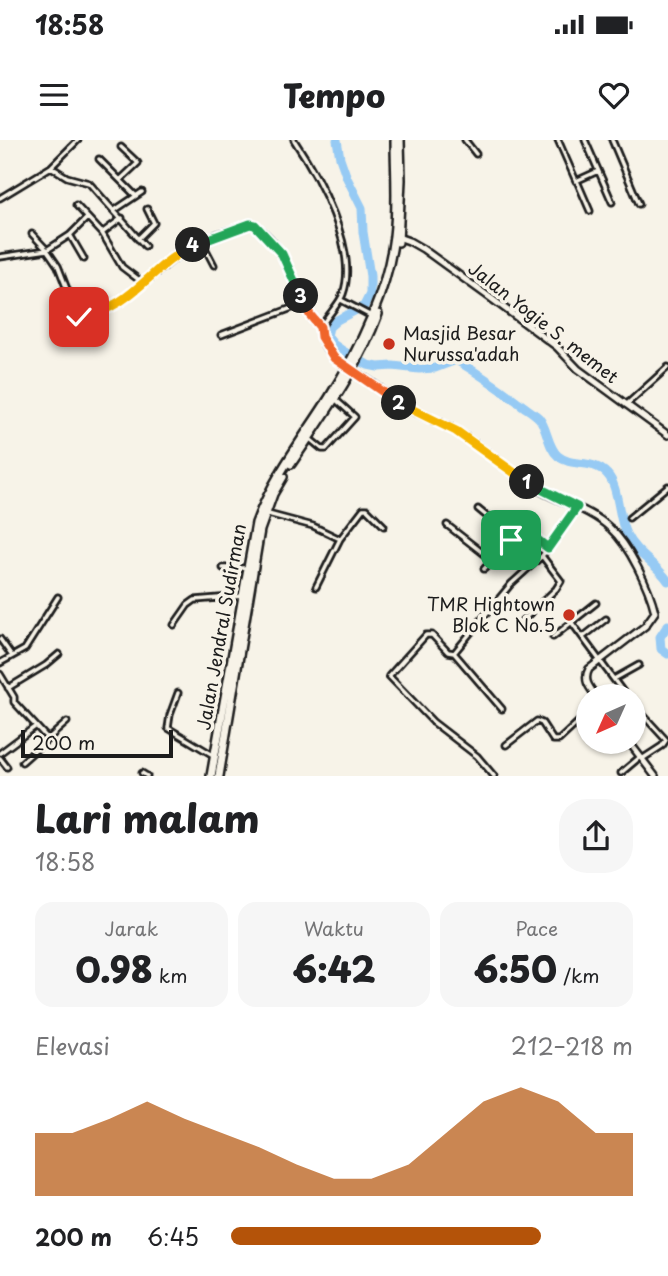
<!DOCTYPE html>
<html lang="id">
<meta charset="utf-8">
<style>
:root{--surface:#fff;--page:#f6f6f6;--text:#202124;--muted:#757577;--accent:#b45309}
body{margin:0;font-family:"Playpen Sans",sans-serif;background:var(--page);color:var(--text);height:100vh;display:flex;flex-direction:column;font-size:26px;white-space:nowrap}
*{box-sizing:border-box;margin:0}
p{font-size:23px;color:var(--muted)}
.icon{flex:none;width:38px;height:38px;fill:none;stroke:currentColor;stroke-width:2;stroke-linecap:round;stroke-linejoin:round}
.map{position:relative;height:636px;overflow:hidden}
.sheet{display:flex;flex-direction:column;background:var(--surface);flex:1}
.sheet>*{flex:none}
.needle{width:46px;rotate:225deg}
.buttons{position:absolute;left:576px;top:544px;display:grid;gap:14px}
.buttons a{display:grid;place-items:center;width:70px;height:70px;border-radius:50%;background:var(--surface);box-shadow:0 2px 5px #0004;font-size:35px}
.scale{position:absolute;left:21px;bottom:18px;width:152px;box-sizing:border-box;padding-left:7px;border:4px solid #1c1c1c;border-top:0;font-size:19px;line-height:24px;white-space:nowrap;color:#1c1c1c;-webkit-text-stroke:5px #f7f3e8;paint-order:stroke}
.pin{position:absolute;display:grid;place-items:center;width:60px;height:60px;color:#fff;margin:-30px;border-radius:14px;box-shadow:0 4px 10px #0006}
.km{position:absolute;width:35px;height:35px;margin:-18px;border-radius:50%;background:#222;color:#fff;font-size:19px;line-height:35px;text-align:center}
.round{display:grid;place-items:center;flex:none;width:74px;height:74px;border-radius:28px;background:var(--page)}
.headline{display:flex;align-items:center;justify-content:space-between;height:119px;padding:0 35px}
h1{font-size:38px;font-weight:800;line-height:52px}
.figures{display:grid;grid-template-columns:repeat(3,1fr);gap:10px;height:119px;padding:7px 35px}
.figures div{display:grid;align-content:center;border-radius:18px;background:var(--page);text-align:center}
.figures b{font-size:35px;font-weight:800}
.figures small{font-size:19px;font-weight:400}
.figures p{font-size:19px}
.chart{height:196px;padding:14px 35px}
.chart p{display:flex;justify-content:space-between}
.chart svg{width:100%;height:126px;margin-top:7px;fill:var(--accent);opacity:.7}
ul{padding:0 35px;list-style:none;font-size:23px}
li{display:grid;grid-template-columns:112px 84px 1fr;align-items:center;height:52px}
li i{height:18px;border-radius:9px;background:var(--accent)}
.status{display:flex;justify-content:space-between;align-items:center;height:49px;padding:0 35px;background:var(--surface);direction:ltr}
.status svg{height:19px;fill:currentColor}
header{display:flex;justify-content:space-between;align-items:center;height:91px;padding:0 35px;background:var(--surface);font-size:32px;font-weight:800}
.map>svg:first-child{display:block}
.lines{fill:none;stroke-linecap:round;stroke-linejoin:round}
.river{stroke:#96caf4;stroke-width:9}
.street-casing{stroke:#1c1c1c;stroke-width:9}
.secondary-casing{stroke:#1c1c1c;stroke-width:10}
.highway-casing{stroke:#1c1c1c;stroke-width:12}
.street{stroke:#f7f3e8;stroke-width:3.5}
.secondary{stroke:#f7f3e8;stroke-width:5}
.highway{stroke:#f7f3e8;stroke-width:7}
.split-1-casing{stroke:#fff;stroke-width:14}
.split-2-casing{stroke:#fff;stroke-width:14}
.split-3-casing{stroke:#fff;stroke-width:14}
.split-4-casing{stroke:#fff;stroke-width:14}
.split-5-casing{stroke:#fff;stroke-width:14}
.split-1{stroke:#22a559;stroke-width:9}
.split-2{stroke:#f5b400;stroke-width:9}
.split-3{stroke:#f0652b;stroke-width:9}
.split-4{stroke:#22a559;stroke-width:9}
.split-5{stroke:#f5b400;stroke-width:9}
.poi-dot{fill:#c8321e;stroke:#f7f3e8;stroke-width:2.5}
.labels{text-anchor:middle;stroke-width:7;stroke-linejoin:round;paint-order:stroke}
.street-label{font-size:18px;fill:#1c1c1c;stroke:#f7f3e8}
.poi-label{font-size:18px;fill:#1c1c1c;stroke:#f7f3e8;text-anchor:start}
</style>
<div class="status"><b>18:58</b><svg viewBox="0 0 49 12"><path d="M0 12V9h3v3zM5 12V6h3v6zM10 12V3h3v9zM15 12V0h3v12zM26 1h20v11H26zM47 4h2v5h-2z"/></svg></div>
<header><svg class="icon" aria-label="menu" viewBox="0 0 24 24"><path d="M4 6h16M4 12h16M4 18h16"/></svg>Tempo<svg class="icon" aria-label="heart" viewBox="0 0 24 24"><path d="M12 20l-8-8c-3-5 5-10 8-4 3-6 11-1 8 4z"/></svg></header>
<div class="map">
<svg width="668" height="636" viewBox="0 0 668 636">
<rect width="100%" height="100%" fill="#f7f3e8"/>
<filter id="ink" filterUnits="userSpaceOnUse"><feTurbulence type="fractalNoise" baseFrequency=".0143" numOctaves="2"/><feDisplacementMap in="SourceGraphic" scale="14" xChannelSelector="R" yChannelSelector="G"/><feConvolveMatrix kernelMatrix="1 2 1 2 8 2 1 2 1" color-interpolation-filters="sRGB"/></filter>
<g filter="url(#ink)">
<g class="lines">
<path class="river" d="M337,0L340,18L347,38L362,68L363,92L370,136V154L364,166L337,180L329,187L327,196L333,204L343,211L368,225L378,227L393,226L419,229L435,228L456,220C478,233 498,247 518,262C525,268 533,272 539,278C548,289 547,306 558,316C572,328 592,318 607,334C619,346 618,378 626,394C636,415 656,423 668,441
M668,485L660,497L661,509L668,514"/>
<g class="street-casing">
<path id="street" d="M294,0C318,36 359,110 343,154C339,166 318,184 320,194C322,208 335,219 346,228
M465,0L476,14
M558,0L576,41L598,31
M585,0L612,62
M612,0L639,64
M99,19L136,56
M51,27L67,37L89,43L145,106
M120,40L138,23L121,7
M577,41L590,71
M0,58L51,27L78,0
M76,65L102,93L122,127L143,143
M115,70L142,52
M102,93L122,78
M32,94L47,110L70,95L87,78
M70,95L84,119
M138,99L154,83L147,69
M202,102L214,125
M0,117L47,110L58,126L77,175L81,177L120,163L186,109L217,94L250,84C279,93 291,139 305,163
M341,160L373,177
M221,195L305,163L310,175L320,187
M626,265L668,227
M310,299L322,309H326L355,277L335,259
M478,369L513,398
M268,374L313,386L340,399L316,447
M629,378L668,346
M447,385L492,420
M340,399L363,369H367L384,386
M223,428H247
M484,429L517,395L530,394L548,408
M522,481L556,449L561,441L542,416
M572,483L626,556
M174,485L188,465L195,460L243,456
M553,497L596,463
M583,497L606,479
M0,499L12,516
M454,513L502,569
M0,523L25,509L58,457
M0,534L14,557V562L48,599
M614,539L639,525
M8,548L46,525L59,514
M178,553L170,575L168,588L213,615
M610,556L621,550
M634,565L666,600L662,606L642,619
M506,605L537,581L542,583L553,600H559L588,573
M0,613L36,586
M0,618L7,627
M22,622L67,582
M142,633L147,636
M621,633L640,617
M494,636L477,616L433,582L389,536L426,495H432L448,512L454,513L511,444L542,416L577,367"/>
</g>
<g class="secondary-casing">
<path id="secondary" d="M395,96L409,101L423,109L492,159L557,207L578,229L668,295
M348,229C369,238 384,252 402,265C418,276 438,280 455,290C485,308 509,333 539,350C562,363 590,369 610,388C629,405 649,447 655,472L645,486L589,529C583,540 589,547 596,556
M629,602L655,636"/>
</g>
<g class="highway-casing">
<path id="highway" d="M398,102L401,40L400,0
M291,324C323,276 358,229 378,174
M211,636L256,383C273,337 303,299 329,258C359,210 387,154 394,96C398,65 395,32 395,0
M219,636L260,390L273,354L283,337"/>
</g>
<use href="#street" class="street"/>
<use href="#secondary" class="secondary"/>
<use href="#highway" class="highway"/>
</g>
</g>
<g class="lines" filter="url(#ink)">
<g class="split-1-casing">
<path id="split-1" d="M511,400L517,395L530,394L548,408L577,367L527,342"/>
</g>
<g class="split-2-casing">
<path id="split-2" d="M399,263L456,291L527,342"/>
</g>
<g class="split-3-casing">
<path id="split-3" d="M301,156L310,175L320,187L321,197L334,218L399,263"/>
</g>
<g class="split-4-casing">
<path id="split-4" d="M193,105L250,84L255,85L282,114L301,156"/>
</g>
<g class="split-5-casing">
<path id="split-5" d="M79,177C134,168 148,128 193,105"/>
</g>
<use href="#split-1" class="split-1"/>
<use href="#split-2" class="split-2"/>
<use href="#split-3" class="split-3"/>
<use href="#split-4" class="split-4"/>
<use href="#split-5" class="split-5"/>
</g>
<g class="poi-dot">
<circle cx="389" cy="204" r="7"/>
<circle cx="569" cy="475" r="7"/>
</g>
<g class="labels">
<g class="street-label">
<text transform="translate(543 183) rotate(38)" y="6">Jalan Yogie S. memet</text>
<text transform="translate(222 487) rotate(-80)" y="6">Jalan Jendral Sudirman</text>
</g>
<g class="poi-label">
<text x="403" y="200">Masjid Besar<tspan x="403" dy="21">Nurussa'adah</tspan></text>
<text x="555" y="471" text-anchor="end">TMR Hightown<tspan x="555" dy="21">Blok C No.5</tspan></text>
</g>
</g>
</svg>
<div class="buttons">
<a><svg class="needle" viewBox="-14 -14 28 28"><path d="M0-13l5 13h-10z" fill="#e53935"/><path d="M0 13l5-13h-10z" fill="#757577"/></svg></a>
</div>
<div class="scale">200 m</div>
<div class="pin" style="left:511px;top:400px;background:#1e9e55"><svg class="icon" aria-label="arrive" viewBox="0 0 24 24"><path d="M6 21V4h12l-3 4 3 4H6"/></svg></div>
<div class="pin" style="left:79px;top:177px;background:#d93025"><svg class="icon" aria-label="check" viewBox="0 0 24 24"><path d="M5 12l5 5 9-10"/></svg></div>
<b class="km" style="left:527px;top:342px">1</b>
<b class="km" style="left:399px;top:263px">2</b>
<b class="km" style="left:301px;top:156px">3</b>
<b class="km" style="left:193px;top:105px">4</b>
</div>
<section class="sheet">
<div class="headline"><div><h1>Lari malam</h1><p>18:58</p></div><a class="round"><svg class="icon" aria-label="share" viewBox="0 0 24 24"><path d="M12 15V3M7 8l5-5 5 5M5 13v7h14v-7"/></svg></a></div>
<div class="figures">
<div><p>Jarak</p><b>0.98<small> km</small></b></div>
<div><p>Waktu</p><b>6:42</b></div>
<div><p>Pace</p><b>6:50<small> /km</small></b></div>
</div>
<div class="chart"><p><span>Elevasi</span>212–218 m</p>
<svg viewBox="0 0 160 44" preserveAspectRatio="none"><path d="M0 44V22L10 22L20 17L30 11L40 17L50 22L60 27L70 33L80 38L90 38L100 33L110 22L120 11L130 6L140 11L150 22L160 22V44z"/></svg>
</div>
<ul>
<li><b>200 m</b>6:45<i style="width:77%"></i></li>
</ul>
</section>
